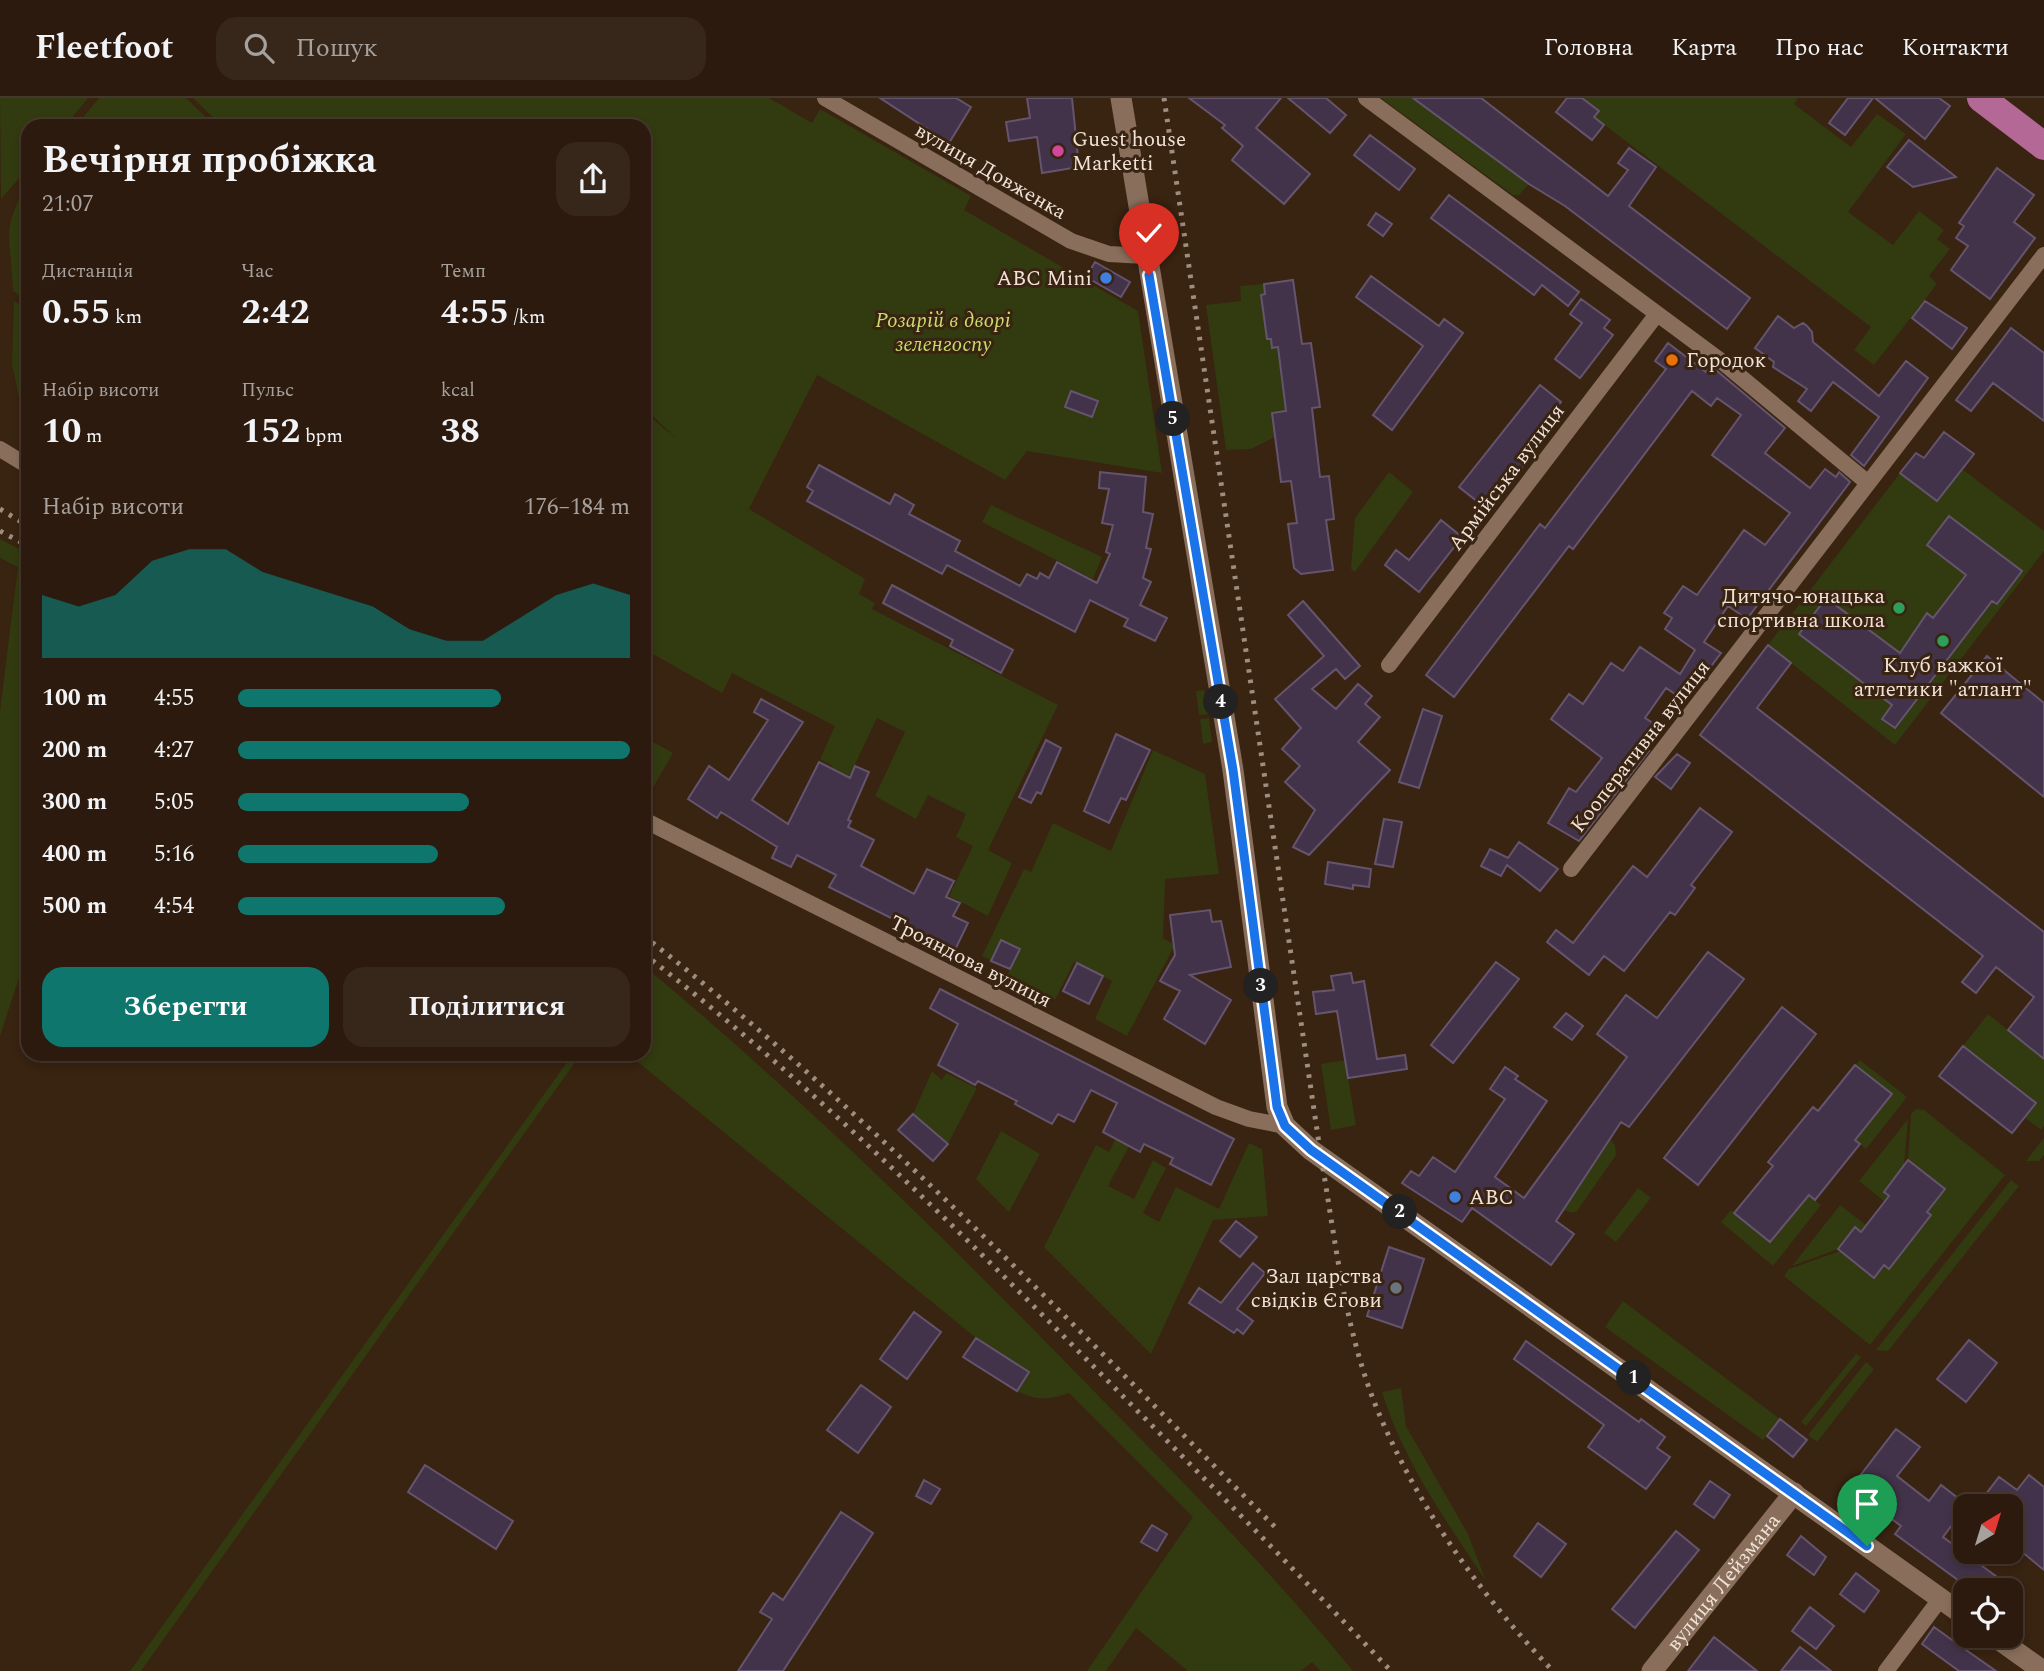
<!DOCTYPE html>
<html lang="uk">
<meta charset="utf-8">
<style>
:root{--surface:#2b1a0d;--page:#37271b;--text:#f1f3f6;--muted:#a6a19d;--line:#47382e;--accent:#0f766e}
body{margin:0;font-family:Spectral,serif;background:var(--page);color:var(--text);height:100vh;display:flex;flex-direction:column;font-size:26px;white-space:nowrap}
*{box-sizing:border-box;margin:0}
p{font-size:23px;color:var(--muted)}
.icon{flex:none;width:38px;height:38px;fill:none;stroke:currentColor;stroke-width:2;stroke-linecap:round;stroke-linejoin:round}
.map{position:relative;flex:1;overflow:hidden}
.details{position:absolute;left:21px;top:21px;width:630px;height:942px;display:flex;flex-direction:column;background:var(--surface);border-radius:21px;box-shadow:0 4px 10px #0003,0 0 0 2px var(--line)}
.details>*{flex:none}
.needle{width:46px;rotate:38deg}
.tools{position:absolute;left:1953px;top:1396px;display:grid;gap:14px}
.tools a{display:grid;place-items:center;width:70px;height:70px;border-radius:14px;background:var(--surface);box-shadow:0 4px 10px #0003,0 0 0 2px var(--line);font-size:35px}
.pin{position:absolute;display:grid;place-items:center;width:60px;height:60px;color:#fff;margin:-72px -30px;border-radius:50% 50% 50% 0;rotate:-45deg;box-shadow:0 0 7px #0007}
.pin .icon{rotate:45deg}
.km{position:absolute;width:35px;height:35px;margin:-18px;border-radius:50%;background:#222;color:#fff;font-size:19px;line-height:35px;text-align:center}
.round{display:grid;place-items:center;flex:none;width:74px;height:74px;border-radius:21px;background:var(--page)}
.overview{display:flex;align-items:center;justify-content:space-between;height:119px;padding:0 21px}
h1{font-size:38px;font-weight:700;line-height:52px}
.metrics{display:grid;grid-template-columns:repeat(3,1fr);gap:10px;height:119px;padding:7px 21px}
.metrics div{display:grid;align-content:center}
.metrics b{font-size:35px;font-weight:700}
.metrics small{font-size:19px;font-weight:400}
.metrics p{font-size:19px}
.chart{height:196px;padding:14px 21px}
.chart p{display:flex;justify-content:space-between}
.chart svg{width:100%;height:126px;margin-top:7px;fill:var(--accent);opacity:.7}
.primary-button{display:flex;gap:14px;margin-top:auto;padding:14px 21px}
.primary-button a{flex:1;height:80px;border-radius:21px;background:var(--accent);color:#fff;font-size:28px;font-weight:700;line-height:80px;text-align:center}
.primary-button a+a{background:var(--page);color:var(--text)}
ul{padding:0 21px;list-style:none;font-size:23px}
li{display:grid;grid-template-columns:112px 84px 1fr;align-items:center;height:52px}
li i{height:18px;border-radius:9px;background:var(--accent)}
header{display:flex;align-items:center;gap:42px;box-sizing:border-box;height:98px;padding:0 35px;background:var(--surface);border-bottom:2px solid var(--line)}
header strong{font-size:33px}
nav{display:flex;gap:38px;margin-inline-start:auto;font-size:24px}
.search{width:490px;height:63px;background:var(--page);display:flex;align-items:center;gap:18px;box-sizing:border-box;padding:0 24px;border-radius:21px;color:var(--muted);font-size:26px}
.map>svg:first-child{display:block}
.green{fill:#323a10}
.building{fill:#43334a;stroke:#65546d;stroke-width:2}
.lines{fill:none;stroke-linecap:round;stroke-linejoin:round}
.minor{stroke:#896f5b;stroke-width:16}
.tertiary{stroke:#896f5b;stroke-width:21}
.trunk{stroke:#b46896;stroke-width:28}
.rail{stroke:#9f8d7f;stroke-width:5;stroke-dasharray:3.5 7;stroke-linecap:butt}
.route-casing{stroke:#fff;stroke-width:14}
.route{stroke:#1a73e8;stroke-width:9}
.hotel-dot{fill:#d1479c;stroke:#392311;stroke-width:2.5}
.shop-dot{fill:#3f7fe0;stroke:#392311;stroke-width:2.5}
.food-dot{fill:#e8710a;stroke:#392311;stroke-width:2.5}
.leisure-dot{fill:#2e9e5b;stroke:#392311;stroke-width:2.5}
.worship-dot{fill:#6b7280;stroke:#392311;stroke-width:2.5}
.labels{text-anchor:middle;stroke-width:6;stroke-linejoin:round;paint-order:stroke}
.poi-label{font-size:21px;fill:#f1e2d8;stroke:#392311;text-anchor:start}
.street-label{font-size:21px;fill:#f1e2d8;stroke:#392311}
.park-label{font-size:21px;font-style:italic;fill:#c8df6b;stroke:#392311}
</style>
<header>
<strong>Fleetfoot</strong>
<div class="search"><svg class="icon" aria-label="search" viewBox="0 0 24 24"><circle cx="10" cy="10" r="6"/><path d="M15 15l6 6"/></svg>Пошук</div>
<nav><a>Головна</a><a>Карта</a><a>Про нас</a><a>Контакти</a></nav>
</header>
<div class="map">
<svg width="2044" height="1573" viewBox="0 0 2044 1573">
<rect width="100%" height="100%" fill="#392311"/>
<path class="green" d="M0,0H88L65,28H28V70L1,101Z
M99,0H186L215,28H76Z
M193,0H769L812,25L820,11L971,98L964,112L1138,213L1162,375L1027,353L1005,382L817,277L749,411L865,481L859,496L875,505L872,511L1058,607L988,752L1012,765L988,818L949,798L973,748L956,739L966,716L928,697L916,721L875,698L905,634L877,620L847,683L830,675L833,668L820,661L835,628L732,575L722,595L644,551V314L677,341L644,310V28H222Z
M1381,0H1413L1529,86L1519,97H1513Z
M1582,0H1798L1794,6L1851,49L1877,16L1906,36L1848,114L1893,147L1919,113L1944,132L1937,141L1950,151L1929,178L1937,186L1874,267L1854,252L1871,229L1594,19L1599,13Z
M28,84V203L13,193C11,135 0,135 28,84Z
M1264,186L1265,196L1261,197L1267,241L1271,240L1272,250L1282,249L1283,259L1279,260L1284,304L1289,313L1272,315L1275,339L1251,351L1226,352L1206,207L1241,203L1240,188Z
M14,203L28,212V344L12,266Z
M1962,371L2044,433V453L1895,647L1768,547L1900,375L1937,403Z
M1389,374L1413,394L1355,474L1351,471L1355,420Z
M991,407L1102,459L1093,481L982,424Z
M0,441L28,456V837L20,877L0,938V613L18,469L0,460Z
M1204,592L1208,616L1199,617L1196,593Z
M1209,620L1212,644L1203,646L1200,621Z
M644,639L673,655L648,698L644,696Z
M1153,652L1205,676L1219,776L1165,781L1163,840L1175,847L1127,938L1095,921L1112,883L1074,864L1055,902L1007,878L1010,871L982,858L1024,771L1031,774L1053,725L1111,753Z
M644,868C799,997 942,1137 1083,1282C1176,1377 1269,1470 1353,1573H1321L1312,1564L1301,1573H1188L1136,1530L1106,1573H1087L1193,1419L1069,1295C1048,1302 1037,1303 1017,1293L1029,1274L976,1240L628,956H644Z
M1988,916L2044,961V1028L2041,1032L2024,1019L2036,1004L1963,948Z
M573,956H581L141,1573H130Z
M1345,962L1356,1027L1331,1032L1321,966Z
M1860,962L1907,999L1866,1051L1855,1042L1892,997L1855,967Z
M932,973L942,982L946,975L977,990L948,1046L913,1016Z
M1916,1011L1924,1012L2005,1077L1870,1247L1784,1178L1789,1171L1840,1153L1874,1179L1884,1167L1890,1171L1931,1117L1927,1114L1945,1091L1908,1062L1911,1016Z
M1908,1021L1904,1067L1884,1094L1889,1098L1885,1104L1859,1083Z
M1120,1032L1134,1039L1108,1088L1134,1101L1153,1062L1166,1070L1143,1115L1159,1124L1176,1089L1219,1111L1249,1045L1262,1051L1268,1118L1213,1122L1151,1256L1044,1149L1096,1047L1109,1054Z
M1001,1033L1040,1056L1009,1114L976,1081Z
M2044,1040V1057L2039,1063H2026Z
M1610,1041L1615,1047L1616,1057L1577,1113L1573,1115L1563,1112Z
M2011,1082L2019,1088L1888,1253L1876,1252Z
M1638,1090L1651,1100L1616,1144L1604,1135Z
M1809,1097L1821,1107L1773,1168L1721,1124L1731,1112L1771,1144Z
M1840,1107L1866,1127L1861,1134L1855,1130L1838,1151L1792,1168Z
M1623,1203L1780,1321L1763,1342L1605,1229Z
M1856,1256L1861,1259L1806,1328L1801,1324Z
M1866,1264L1874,1271L1817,1344L1808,1337Z
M1401,1290L1406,1328L1468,1436L1486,1483C1446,1423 1403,1363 1382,1294Z"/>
<path class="building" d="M880,0H956L971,9L949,45Z
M1027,0H1072L1079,69L1042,75L1037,39L1009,43L1006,24L1030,20Z
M1189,0H1281L1256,30L1310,76L1284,106L1232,62L1243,48L1222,30L1225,27Z
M1288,0H1326L1346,17L1330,35Z
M1413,0H1481L1608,98L1628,72L1618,65L1629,50L1656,69L1629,108L1750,200L1727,231L1565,108L1529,86Z
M1567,0H1582L1599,13L1594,19L1604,27L1592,42L1556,14Z
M1848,0H1873L1845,37L1829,25Z
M1875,0H1939L1950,8L1925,41Z
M1370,37L1415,71L1399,92L1354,57Z
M1909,42L1956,79L1913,89L1887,69Z
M1997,70L2034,97L2014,124L2035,140L1990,201L1951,172L1968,148L1956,140L1964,128L1959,125Z
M1449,97L1579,194L1568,208L1542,187L1534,197L1431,120Z
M1376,115L1392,126L1383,138L1368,127Z
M1095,164L1130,184L1121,199L1086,179Z
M1371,178L1439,228L1444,221L1463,235L1392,332L1373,317L1423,248L1356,199Z
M1293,182L1302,246L1311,245L1320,309L1312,310L1320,379L1329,378L1334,421L1326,422L1333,472L1301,476L1294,470L1288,426L1297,425L1291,383L1281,384L1272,315L1286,313L1278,249L1272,250L1271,241H1267L1261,197L1265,196L1264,186Z
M1581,201L1610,222L1604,230L1613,237L1580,280L1555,261L1582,225L1570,216Z
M1925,203L1967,230L1952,251L1912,220Z
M1778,218L1794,230L1803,225L1807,228L1812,234L1813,244L1879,298L1906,263L1928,280L1864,368L1851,357L1879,319L1833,284L1811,313L1798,303L1807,291L1773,269L1774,264L1755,250Z
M2011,230L2044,255V323L1993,285L1971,313L1956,302Z
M1668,245L1706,274L1711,268L1785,330L1765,355L1810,390L1825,371L1836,379L1839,374L1850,384L1747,521L1728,508L1704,544L1721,555L1685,603L1666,590L1645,620L1653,625L1639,647L1649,653L1579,743L1548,725L1569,690L1576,694L1602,660L1551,621L1569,596L1583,606L1611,565L1623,573L1640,549L1680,576L1695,552L1665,531L1672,520L1664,515L1683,488L1697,497L1744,432L1765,447L1790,415L1712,357L1741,317L1717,300L1711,308L1692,293L1573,451L1569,448L1454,599L1426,577L1540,426L1545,430L1666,271L1655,263Z
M1540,287L1561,304L1521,356L1528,361L1518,375L1513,371L1483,408L1459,389Z
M1071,293L1098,303L1092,319L1065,309Z
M1944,334L1974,356L1937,403L1900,375L1916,355L1924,360Z
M819,367L890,406L895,396L914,407L909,416L960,443L955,453L1020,488L1027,476L1037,481L1040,475L1049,480L1057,464L1097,485L1110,456L1106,454L1113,427L1102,425L1109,391L1099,390L1100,374L1146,379L1143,414L1153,416L1146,450L1151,451L1143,480L1151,484L1140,507L1167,520L1155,543L1124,528L1128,521L1090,502L1075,534L947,467L942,476L807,403L813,393L807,389Z
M1949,418L2022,473L1997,506L1992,503L1895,630L1882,621L1892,607L1799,536L1826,500L1900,555L1927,515L1933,520L1966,477L1927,447Z
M1441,422L1462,439L1419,494L1385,467L1396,452L1409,462Z
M892,487L1013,552L1001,575L950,548L953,542L883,505Z
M1303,503L1360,568L1345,581L1336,571L1312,591L1336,611L1358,586L1372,598L1365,606L1380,619L1358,644L1390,672L1309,757L1293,749L1315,712L1285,684L1300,668L1282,651L1301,630L1275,601L1324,558L1288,517Z
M1768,547L1791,565L1757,610L2044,834V961L2008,932L2034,899L1996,869L1976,895L1962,884L1983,858L1700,637Z
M1987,558L2044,605V699L1941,615Z
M761,601L803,624L752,702L788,726L819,664L850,680L855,668L869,674L848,722L851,723L848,729L874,742L861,768L914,796L927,771L954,783L946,799L960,805L953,818L968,825L955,852L829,789L836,777L797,757L791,769L772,760L777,749L721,714L717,720L688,701L709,668L729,682L768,622L754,614Z
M1423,611L1442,618L1419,690L1399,684Z
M1116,636L1150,652L1126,702L1121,700L1109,725L1084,713Z
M1046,642L1061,650L1041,696L1037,694L1031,705L1019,699Z
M1677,656L1690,665L1671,691L1655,679Z
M1700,710L1732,734L1691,787L1695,790L1675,817L1670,814L1624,873L1604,858L1589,877L1547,844L1556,832L1573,845L1633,768L1647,779Z
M1384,721L1402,724L1393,769L1375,766Z
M1519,744L1558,771L1540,793L1507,767L1501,778L1481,768L1490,751L1508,760Z
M1328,764L1371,771L1369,789L1353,787V791L1325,786Z
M1210,812L1212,824L1221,823L1231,869L1190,877L1231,902L1205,946L1164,921L1180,893L1160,883L1175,857L1170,817Z
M1001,842L1020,851L1010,871L991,863Z
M1708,854L1744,881L1629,1029L1621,1024L1556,1123L1574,1136L1551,1167L1472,1110L1462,1124L1402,1085L1411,1073L1419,1078L1433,1059L1455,1074L1505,1001L1490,991L1505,969L1518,978L1515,981L1547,1003L1495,1079L1524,1100L1627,959L1597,936L1626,897L1657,920Z
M1496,864L1519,881L1453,965L1431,947Z
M1077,865L1103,878L1089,906L1063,893Z
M1351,875L1353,885L1364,883L1377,961L1405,957L1407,971L1348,980L1337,913L1316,916L1313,894L1334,892L1331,878Z
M940,891L1234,1041L1211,1087L1170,1066L1173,1060L1144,1046L1140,1054L1103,1034L1117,1005L1091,992L1074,1024L1058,1016L1052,1026L1015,1006L1017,1003L978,983L975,987L938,967L958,926L930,910Z
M1782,909L1816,936L1698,1087L1664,1060Z
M1566,915L1583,928L1572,942L1554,929Z
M1963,948L2036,1005L2012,1035L1939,978Z
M1855,967L1892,996L1855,1042L1860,1046L1815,1102L1809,1097L1770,1144L1734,1115L1773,1068L1768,1064L1813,1009L1818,1013Z
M913,1016L948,1046L933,1063L898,1032Z
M1908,1062L1945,1091L1927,1114L1931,1117L1889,1171L1884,1167L1874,1180L1838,1151L1855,1129L1861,1134L1889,1098L1884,1094Z
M1236,1123L1257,1139L1240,1159L1220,1143Z
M1389,1149L1424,1161L1402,1230L1367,1218Z
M1253,1165L1265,1175L1237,1211L1253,1223L1243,1236L1237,1231L1234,1235L1189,1205L1199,1190L1221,1205Z
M914,1214L941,1234L907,1281L880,1261Z
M976,1240L1029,1274L1017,1293L963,1259Z
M1969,1242L1997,1265L1966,1304L1937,1281Z
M1526,1243L1639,1324L1641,1321L1665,1339L1657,1350L1670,1359L1646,1391L1588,1349L1604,1327L1514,1261Z
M861,1287L891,1309L858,1355L827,1332Z
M1780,1321L1807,1342L1793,1359L1767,1338Z
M1896,1331L1920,1349L1897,1378L1929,1403L1941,1387L1967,1407L1943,1439L2016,1493H1973L1895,1436L1901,1428L1880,1412L1884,1406L1856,1383Z
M425,1367L513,1423L496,1451L408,1394Z
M2029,1377L2044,1389V1472L2011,1445V1409H1976L1999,1379L2017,1392Z
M924,1382L940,1391L931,1406L916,1398Z
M1710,1383L1730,1397L1714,1420L1694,1406Z
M841,1414L873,1435L783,1573H738L772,1521L760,1514L773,1495L783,1502Z
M1538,1425L1566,1446L1541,1479L1514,1458Z
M1152,1427L1167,1436L1157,1453L1141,1444Z
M1676,1433L1699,1452L1635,1530L1612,1511Z
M1801,1438L1826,1459L1814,1477L1787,1457Z
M1856,1475L1879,1493L1864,1514L1840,1496Z
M1810,1509L1834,1528L1816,1551L1792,1533Z
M1934,1529L1966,1552L1996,1573H1959L1922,1546Z
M1714,1539L1757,1573H1688Z
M1800,1549L1831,1573H1781Z"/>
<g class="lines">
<path class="minor" d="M825,0L1071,143L1109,156L1145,158
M1366,0L1725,266L1868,385
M0,351L28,368
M1389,567L1657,216
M644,722L1216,1009L1249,1021L1285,1028
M1571,771L2044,157
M1886,1573L1941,1500"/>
<g class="tertiary">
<path d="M1121,0L1233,672L1277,1009L1285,1028L1311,1052L1965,1518"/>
<path d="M1994,1538L2043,1573"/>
<path id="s1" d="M1652,1573L1794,1395"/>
</g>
<path class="trunk" d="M1981,0L2044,48"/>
<path class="rail" d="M1164,0L1321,1059C1336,1145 1345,1237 1380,1318C1420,1412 1482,1499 1553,1573
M0,411L28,428
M0,433L28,448
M644,838C873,1017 1073,1227 1278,1432
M644,856C807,982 954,1127 1099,1274C1197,1373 1295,1472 1391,1573"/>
</g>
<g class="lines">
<g class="route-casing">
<path id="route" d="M1149,177L1233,672L1277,1009L1285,1028L1311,1052L1867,1448"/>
</g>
<use href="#route" class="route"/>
</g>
<circle class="hotel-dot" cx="1058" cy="53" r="7"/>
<g class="shop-dot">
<circle cx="1106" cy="180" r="7"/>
<circle cx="1455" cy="1099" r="7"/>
</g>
<circle class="food-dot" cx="1672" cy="262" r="7"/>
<g class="leisure-dot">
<circle cx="1899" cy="510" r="7"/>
<circle cx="1943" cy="543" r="7"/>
</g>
<circle class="worship-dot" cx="1396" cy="1190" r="7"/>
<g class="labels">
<g class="poi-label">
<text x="1072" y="48">Guest house<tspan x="1072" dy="24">Marketti</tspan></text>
<text x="1092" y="187" text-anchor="end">ABC Mini</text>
<text x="1686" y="269">Городок</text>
<text x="1885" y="505" text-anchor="end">Дитячо-юнацька<tspan x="1885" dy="24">спортивна школа</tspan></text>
<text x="1943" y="574" text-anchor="middle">Клуб важкої<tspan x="1943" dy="24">атлетики "атлант"</tspan></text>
<text x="1469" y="1106">ABC</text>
<text x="1382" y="1185" text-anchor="end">Зал царства<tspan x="1382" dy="24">свідків Єгови</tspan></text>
</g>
<g class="street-label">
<text transform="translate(991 73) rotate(30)" y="7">вулиця Довженка</text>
<text transform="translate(1506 379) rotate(-53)" y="7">Армійська вулиця</text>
<text transform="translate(1640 648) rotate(-52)" y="7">Кооперативна вулиця</text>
<text transform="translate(971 863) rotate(27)" y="7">Трояндова вулиця</text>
<text dy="7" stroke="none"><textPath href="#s1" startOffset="114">вулиця Лейзмана</textPath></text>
</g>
<g class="park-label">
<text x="943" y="229">Розарій в дворі<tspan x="943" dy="24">зеленгоспу</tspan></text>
</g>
</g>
</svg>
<div class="tools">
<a><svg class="needle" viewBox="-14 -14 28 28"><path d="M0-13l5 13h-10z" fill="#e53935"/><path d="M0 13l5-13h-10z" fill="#a6a19d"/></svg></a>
<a><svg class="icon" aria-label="locate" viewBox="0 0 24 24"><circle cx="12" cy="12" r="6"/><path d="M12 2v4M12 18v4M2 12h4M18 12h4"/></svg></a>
</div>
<div class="pin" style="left:1867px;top:1448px;background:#1e9e55"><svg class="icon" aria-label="arrive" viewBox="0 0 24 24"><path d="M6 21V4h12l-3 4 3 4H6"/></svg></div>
<div class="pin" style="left:1149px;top:177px;background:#d93025"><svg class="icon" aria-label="check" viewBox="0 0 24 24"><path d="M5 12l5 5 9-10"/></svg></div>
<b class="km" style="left:1634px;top:1280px">1</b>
<b class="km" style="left:1400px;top:1114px">2</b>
<b class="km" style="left:1261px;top:888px">3</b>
<b class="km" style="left:1221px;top:604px">4</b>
<b class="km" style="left:1173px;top:321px">5</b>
<section class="details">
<div class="overview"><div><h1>Вечірня пробіжка</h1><p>21:07</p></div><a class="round"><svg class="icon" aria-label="share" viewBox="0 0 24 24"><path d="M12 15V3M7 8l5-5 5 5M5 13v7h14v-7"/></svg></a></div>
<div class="metrics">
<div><p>Дистанція</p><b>0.55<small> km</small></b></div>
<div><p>Час</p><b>2:42</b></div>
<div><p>Темп</p><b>4:55<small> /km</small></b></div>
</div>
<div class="metrics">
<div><p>Набір висоти</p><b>10<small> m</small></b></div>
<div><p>Пульс</p><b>152<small> bpm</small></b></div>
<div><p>kcal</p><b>38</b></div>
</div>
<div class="chart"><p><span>Набір висоти</span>176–184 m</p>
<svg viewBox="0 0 160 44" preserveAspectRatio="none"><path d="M0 44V22L10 26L20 22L30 10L40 6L50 6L60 14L70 18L80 22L90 26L100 34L110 38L120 38L130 30L140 22L150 18L160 22V44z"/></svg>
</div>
<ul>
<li><b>100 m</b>4:55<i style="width:67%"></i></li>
<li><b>200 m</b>4:27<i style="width:100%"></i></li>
<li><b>300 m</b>5:05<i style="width:59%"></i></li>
<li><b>400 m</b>5:16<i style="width:51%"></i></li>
<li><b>500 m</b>4:54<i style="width:68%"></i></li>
</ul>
<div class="primary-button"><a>Зберегти</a><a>Поділитися</a></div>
</section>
</div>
